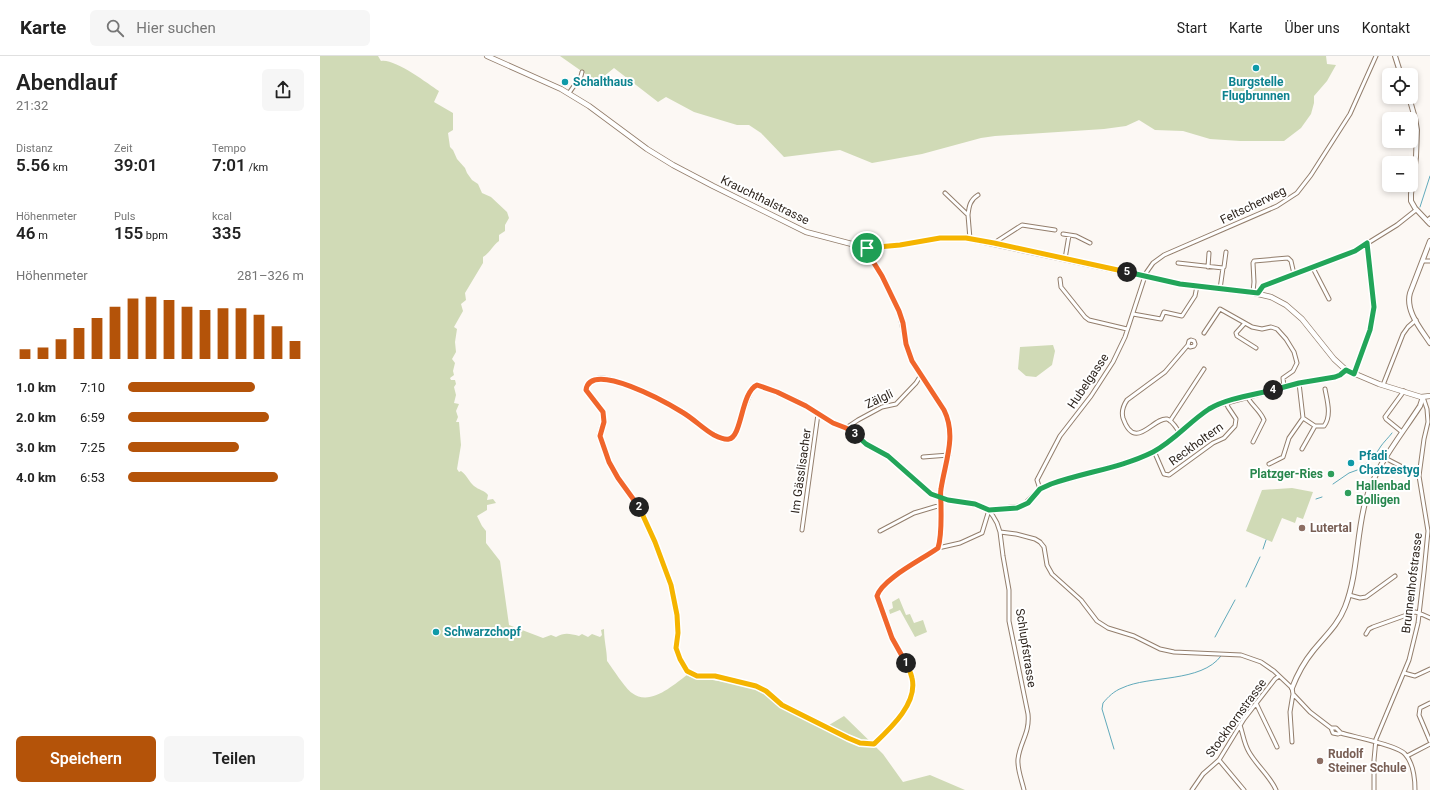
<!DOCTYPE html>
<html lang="de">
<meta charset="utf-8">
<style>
:root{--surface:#fff;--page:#f6f6f6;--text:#222;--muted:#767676;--line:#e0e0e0;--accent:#b45309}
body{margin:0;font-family:Roboto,sans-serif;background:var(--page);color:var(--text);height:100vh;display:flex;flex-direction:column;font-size:15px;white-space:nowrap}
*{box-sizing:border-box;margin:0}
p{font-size:13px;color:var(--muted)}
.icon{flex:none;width:22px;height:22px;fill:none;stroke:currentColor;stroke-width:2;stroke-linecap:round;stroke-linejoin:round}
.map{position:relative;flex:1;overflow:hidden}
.sheet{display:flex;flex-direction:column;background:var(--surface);width:320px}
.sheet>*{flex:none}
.fabs{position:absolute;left:1062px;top:12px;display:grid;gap:8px}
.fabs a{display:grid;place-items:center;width:36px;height:36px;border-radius:6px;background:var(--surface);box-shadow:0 2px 6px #0003;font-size:20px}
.pin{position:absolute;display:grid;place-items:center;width:34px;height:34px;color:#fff;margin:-17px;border:2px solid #fff;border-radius:50%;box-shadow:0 1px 4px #0007}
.km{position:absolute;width:20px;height:20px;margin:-10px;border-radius:50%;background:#222;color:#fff;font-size:11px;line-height:20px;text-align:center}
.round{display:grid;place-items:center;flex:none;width:42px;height:42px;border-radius:6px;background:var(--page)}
.headline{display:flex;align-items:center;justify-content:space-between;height:68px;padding:0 16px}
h1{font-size:22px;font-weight:600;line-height:30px}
.stats{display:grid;grid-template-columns:repeat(3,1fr);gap:6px;height:68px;padding:4px 16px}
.stats div{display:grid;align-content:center}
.stats b{font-size:17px;font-weight:600}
.stats small{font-size:11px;font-weight:400}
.stats p{font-size:11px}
.chart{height:112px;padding:8px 16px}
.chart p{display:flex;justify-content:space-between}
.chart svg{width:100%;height:72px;margin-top:4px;stroke:var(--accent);stroke-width:6}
.action{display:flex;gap:8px;margin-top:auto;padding:8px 16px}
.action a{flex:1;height:46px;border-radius:6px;background:var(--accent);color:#fff;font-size:16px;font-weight:600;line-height:46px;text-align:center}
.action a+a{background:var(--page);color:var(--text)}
ul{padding:0 16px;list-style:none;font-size:13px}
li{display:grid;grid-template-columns:64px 48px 1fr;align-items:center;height:30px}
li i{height:10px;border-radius:5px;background:var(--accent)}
header{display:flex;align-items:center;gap:24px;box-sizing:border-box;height:56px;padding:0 20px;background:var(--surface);border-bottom:1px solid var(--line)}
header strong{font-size:19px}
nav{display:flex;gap:22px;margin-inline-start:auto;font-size:14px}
.search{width:280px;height:36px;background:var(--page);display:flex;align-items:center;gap:10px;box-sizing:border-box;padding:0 14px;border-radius:6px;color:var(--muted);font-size:15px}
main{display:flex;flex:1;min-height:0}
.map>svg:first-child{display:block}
.green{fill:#d0dab6}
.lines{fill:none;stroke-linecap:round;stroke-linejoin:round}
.stream{stroke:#61aabb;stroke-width:1}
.minor-casing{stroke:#937e6c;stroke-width:5}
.tertiary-casing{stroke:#937e6c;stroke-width:6}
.secondary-casing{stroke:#937e6c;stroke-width:6}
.minor{stroke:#fff;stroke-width:3}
.tertiary{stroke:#fff;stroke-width:4}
.secondary{stroke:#fff;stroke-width:4.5}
.split-1-casing{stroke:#fff;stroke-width:8}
.split-2-casing{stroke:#fff;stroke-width:8}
.split-3-casing{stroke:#fff;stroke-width:8}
.split-4-casing{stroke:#fff;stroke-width:8}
.split-5-casing{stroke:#fff;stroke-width:8}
.split-6-casing{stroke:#fff;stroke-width:8}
.split-1{stroke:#f0652b;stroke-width:5}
.split-2{stroke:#f5b400;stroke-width:5}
.split-3{stroke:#f0652b;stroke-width:5}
.split-4{stroke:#22a559;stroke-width:5}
.split-5{stroke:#22a559;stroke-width:5}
.split-6{stroke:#f5b400;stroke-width:5}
.culture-dot{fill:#0f9aa8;stroke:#fff;stroke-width:1.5}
.leisure-dot{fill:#2e9e5b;stroke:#fff;stroke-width:1.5}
.education-dot{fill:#8d6e63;stroke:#fff;stroke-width:1.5}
.labels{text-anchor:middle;stroke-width:4;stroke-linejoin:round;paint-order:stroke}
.culture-label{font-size:12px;font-weight:bold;fill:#0d838f;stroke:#fff;text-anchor:start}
.street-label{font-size:12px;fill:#2e251e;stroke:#fff}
.leisure-label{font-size:12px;font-weight:bold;fill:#27864d;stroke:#fff;text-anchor:end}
.education-label{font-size:12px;font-weight:bold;fill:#785e54;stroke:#fff;text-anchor:start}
</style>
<header>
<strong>Karte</strong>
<div class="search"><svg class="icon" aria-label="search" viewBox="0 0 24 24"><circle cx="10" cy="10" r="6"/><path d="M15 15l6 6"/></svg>Hier suchen</div>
<nav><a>Start</a><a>Karte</a><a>Über uns</a><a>Kontakt</a></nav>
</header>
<main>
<section class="sheet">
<div class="headline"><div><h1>Abendlauf</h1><p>21:32</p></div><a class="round"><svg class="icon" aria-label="share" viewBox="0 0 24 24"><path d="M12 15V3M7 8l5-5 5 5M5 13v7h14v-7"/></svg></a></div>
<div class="stats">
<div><p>Distanz</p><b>5.56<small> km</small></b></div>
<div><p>Zeit</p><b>39:01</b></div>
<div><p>Tempo</p><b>7:01<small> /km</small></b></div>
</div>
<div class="stats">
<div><p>Höhenmeter</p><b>46<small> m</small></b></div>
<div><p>Puls</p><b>155<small> bpm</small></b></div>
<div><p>kcal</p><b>335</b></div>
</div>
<div class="chart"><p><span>Höhenmeter</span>281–326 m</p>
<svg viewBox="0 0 160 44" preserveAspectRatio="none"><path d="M5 44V38M15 44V37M25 44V32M35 44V25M45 44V19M55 44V12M65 44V7M75 44V6M85 44V8M95 44V12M105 44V14M115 44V13M125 44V13M135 44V17M145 44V24M155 44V33"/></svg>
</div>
<ul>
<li><b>1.0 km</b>7:10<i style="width:72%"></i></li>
<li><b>2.0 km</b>6:59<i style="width:80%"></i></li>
<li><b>3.0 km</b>7:25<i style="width:63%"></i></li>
<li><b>4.0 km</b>6:53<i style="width:85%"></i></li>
</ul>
<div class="action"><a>Speichern</a><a>Teilen</a></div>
</section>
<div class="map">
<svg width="1110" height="734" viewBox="0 0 1110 734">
<rect width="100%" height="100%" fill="#fcf8f4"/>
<path class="green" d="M0,0H58L61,5C74,2 107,27 119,35L114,46L133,57V74L128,77L130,91L133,94L137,103L145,112L147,117L152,124L158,128L162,137L171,141L187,156L189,162L185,169V175L179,179V185C172,190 170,197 163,201V207L145,237L146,244L141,248L143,255L134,271L137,273L135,286L136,296L132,303L135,307L133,315L134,319L130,322L131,324H135L136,328L134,331L136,339L134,347L139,348L136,355L138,361L136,366H139L141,389L137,413L139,416L141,415C147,419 149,426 154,430C159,434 164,434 168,439L167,444L173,443L176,447L167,449V454L157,460L162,470L166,475V487L180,505L189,569L223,582L231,579L236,581C245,576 250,578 259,580L262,578L268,581L272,578L280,581L282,579L281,574L284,573C284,585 287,594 287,605C293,613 305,632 312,637C330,651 353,629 367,619L371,621L435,630L445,636L460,649L504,672L524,660L563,698L583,726L610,719L645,734H0Z
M240,0H1006L1007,8L1016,9L1007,25L994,40V47L991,58L981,72L964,85H920L890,83L863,75L835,74L819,64L806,70L784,73L675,80L661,82L602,98L552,107L520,94L464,101L441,77L429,69H417L374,56L346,41L338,46L294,12L277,26Z
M733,289L735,295L732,309L716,321L706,320L698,313L700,291Z
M972,432L993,436L983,463L977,461L975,467L962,462L952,486L926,475L942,434Z
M579,542L586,559L590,558L594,567L603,564L607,576L595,581L580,554L570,558L569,554L573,552L572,546Z"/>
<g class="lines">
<path class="stream" d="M1100,151L1110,120
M1043,409C1051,405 1056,398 1061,390C1063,387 1069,381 1072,377
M1013,428L1029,417L1040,413
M996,443L1002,441
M943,493L946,484
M926,531L940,501
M895,581L915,544
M794,693L782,653L783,647C788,641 794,635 802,632C829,619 881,627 901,600"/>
<g class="minor-casing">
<path id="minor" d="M249,37L261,20L262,16
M625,137L648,159L650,183
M648,159C649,150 650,144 658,139
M1107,165L1110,162
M743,178L756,180L770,187
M674,187L702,169L735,174
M547,192C548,198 552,202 555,208C562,220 568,233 575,246C584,265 582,285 592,304C601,322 616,337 625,355C637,379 626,410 621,433C620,453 623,474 618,492C603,503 562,523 557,540L573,582L591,617L593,631L590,641L585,652L571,671L554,688L540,687L527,682L462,649L446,635L436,630L395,620H375L365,613L360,603L356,592L358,577L357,559L352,533L348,520L320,453L298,422L289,405L279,380L283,366V358L280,352L266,334L267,329C271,325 275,322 280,322C298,321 348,347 364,357C375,363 398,388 411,383C418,380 426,340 434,331L439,329L478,345L513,367L526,372L546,388L572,402L611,438L628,444L655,449L667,452L673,460L677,467L680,476L683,500L689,534V565L708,658C710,677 700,686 698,703C697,713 702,725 704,734
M745,203L749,179
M1103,205H1110
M858,207L903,212L900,233
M888,211L889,197
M903,212L904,211L906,196
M993,212L1009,243
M740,223L741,231L765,261L769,264L807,273
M933,236L934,226L933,207L934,205L968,202L971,205L974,218
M938,237L943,230L1035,195L1077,169L1096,154
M813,258L841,263L844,256L862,260L875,240L877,230
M925,267L916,277L917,280L936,292
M884,277L900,253L932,271L942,273L951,271L957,273L966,283L974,296L977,307L973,315L963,322L964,331
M1034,318L1050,273L1054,251L1047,187
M979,327L983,362L995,370H1004C1012,360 1007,344 1005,333
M1063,329L1083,278L1088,271L1096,264
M927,340C931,349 940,354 944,364L933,386
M850,365L884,313
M526,372L538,364L562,351L576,348L596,327L601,319
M1082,376L1066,363L1065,361L1084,335
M860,377C857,373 852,364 847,363C833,361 815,397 803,362C801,355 803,350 807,344L845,316L868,289L869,285L871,284L874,285L875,288L874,290L870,291L868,289
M982,393L995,370
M834,395L844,418L849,419L893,387L904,382L915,370L916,363L908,351L906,346
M603,401L629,399
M1065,402L1096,418L1099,420
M949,408L963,401L969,382L983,362
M720,433L717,424L740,380L771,340L793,306L805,281L826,217L833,207L844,199L957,150L977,137L991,119L1030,58L1056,0
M482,474L498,358
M560,475L594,457L621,449
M680,476L696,478L715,483L720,486L724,491L727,509L732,518L761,544L777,565L788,572L814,580L840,593L854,596L921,599L941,606L954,615L972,632L973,638L990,656L1011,672L1013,677L1018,678L1021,677C1034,681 1077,689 1085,698C1093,707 1095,723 1095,734
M618,492L640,487L662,477L669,454
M1029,539L1040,542L1046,541L1075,520
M1099,557L1110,562
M1046,578L1049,573L1053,571L1095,556L1099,557
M1084,617L1095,620L1110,613
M936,647C943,662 950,676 957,691
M1110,647L1100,652L1099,659L1110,685
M920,669C923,678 924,688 929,696C937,710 950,720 956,734
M1011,672H1016L1021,677
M972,686L970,656L973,638
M1087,700L1110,688
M899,704L924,734
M872,734L883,718L899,704L924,663L955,623L959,620
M1054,734V704L1056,683L1089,604L1098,567L1104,516L1108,475L1099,420L1104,383L1108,366L1107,353L1103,341"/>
</g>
<g class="tertiary-casing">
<path id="tertiary" d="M1075,0L1081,19
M1089,41L1095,62L1097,74L1096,101L1091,138V145L1095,152L1110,168
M1110,185L1090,237C1085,255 1101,273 1110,287
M669,454L697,451L704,449L720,433L731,428L815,404L831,397L846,388L887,354L901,348L979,327L1015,321L1020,319L1026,314
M972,632C977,619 984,606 993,595C1005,580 1018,569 1025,551C1038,518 1036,481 1045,447C1055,410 1080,381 1100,350L1103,341"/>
</g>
<g class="secondary-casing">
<path id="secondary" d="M167,0L241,33L269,50L327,93L353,109L393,130L486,176L547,192L580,189L620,182L650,183L860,228L934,237L951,241L966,249L982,263L1014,303L1026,314L1059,328L1101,341L1110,340"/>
</g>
<use href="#minor" class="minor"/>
<use href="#tertiary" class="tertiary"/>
<use href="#secondary" class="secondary"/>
</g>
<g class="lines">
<g class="split-1-casing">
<path id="split-1" d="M547,192L549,199L562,220L579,255L583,267L586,288L592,305L624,354C637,380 625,406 621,433C620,438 621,444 621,449C621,463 622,479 618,492C603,503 562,523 557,540L572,582L586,607"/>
</g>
<g class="split-2-casing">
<path id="split-2" d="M319,451L335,486L351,529L357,559L358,577L356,592L360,603L367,615L377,620H395L436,630L446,635L462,649L528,682L540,687L554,688C571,672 598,647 592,622C591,616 588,612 586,607"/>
</g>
<g class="split-3-casing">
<path id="split-3" d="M319,451L298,422L289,406L280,380L284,366L283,356L266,334C270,303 349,348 362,356C374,363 383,373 394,379C398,381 404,384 409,383C422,381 421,336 437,329L457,336L486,350L513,367L526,372L535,378"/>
</g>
<g class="split-4-casing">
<path id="split-4" d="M535,378L546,388L568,400L611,438L628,444L655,448L669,454L697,452L708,447L720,433L731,428C765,416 801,412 833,396C854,385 869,366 889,353C908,342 933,339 953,334"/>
</g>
<g class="split-5-casing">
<path id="split-5" d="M807,216L860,228L938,237L943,230L1035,195L1047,187L1054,251L1050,274L1034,318L1026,314L1020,319L1015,321L979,327L953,334"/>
</g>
<g class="split-6-casing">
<path id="split-6" d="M547,192L580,189L620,182H646L674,187L807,216"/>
</g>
<use href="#split-1" class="split-1"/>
<use href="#split-2" class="split-2"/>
<use href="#split-3" class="split-3"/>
<use href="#split-4" class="split-4"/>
<use href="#split-5" class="split-5"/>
<use href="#split-6" class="split-6"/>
</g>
<g class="culture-dot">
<circle cx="936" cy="12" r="4"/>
<circle cx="245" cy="26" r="4"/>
<circle cx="1031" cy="407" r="4"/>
<circle cx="116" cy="576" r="4"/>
</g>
<g class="leisure-dot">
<circle cx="1011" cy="418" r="4"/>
<circle cx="1028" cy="437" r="4"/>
</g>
<g class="education-dot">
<circle cx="982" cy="472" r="4"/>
<circle cx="1000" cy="705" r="4"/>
</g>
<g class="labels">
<g class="culture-label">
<text x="253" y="30">Schalthaus</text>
<text x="936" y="30" text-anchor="middle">Burgstelle<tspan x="936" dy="14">Flugbrunnen</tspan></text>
<text x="1039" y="404">Pfadi<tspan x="1039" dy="14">Chatzestyg</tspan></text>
<text x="124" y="580">Schwarzchopf</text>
</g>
<g class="street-label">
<text transform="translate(445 144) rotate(26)" y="4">Krauchthalstrasse</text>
<text transform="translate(933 149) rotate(-26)" y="4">Feltscherweg</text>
<text transform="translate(768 325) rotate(-56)" y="4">Hubelgasse</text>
<text transform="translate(559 343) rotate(-25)" y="4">Zälgli</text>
<text transform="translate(876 388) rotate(-36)" y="4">Reckholtern</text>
<text transform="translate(481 415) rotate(-82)" y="4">Im Gässlisacher</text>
<text transform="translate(1092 527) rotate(-83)" y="4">Brunnenhofstrasse</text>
<text transform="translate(706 592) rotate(81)" y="4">Schlupfstrasse</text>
<text transform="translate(916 662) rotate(-54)" y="4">Stockhornstrasse</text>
</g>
<g class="leisure-label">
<text x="1003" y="422">Platzger-Ries</text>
<text x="1036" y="434" text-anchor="start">Hallenbad<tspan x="1036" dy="14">Bolligen</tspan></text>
</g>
<g class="education-label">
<text x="990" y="476">Lutertal</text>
<text x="1008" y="702">Rudolf<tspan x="1008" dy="14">Steiner Schule</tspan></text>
</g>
</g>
</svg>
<div class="fabs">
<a><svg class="icon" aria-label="locate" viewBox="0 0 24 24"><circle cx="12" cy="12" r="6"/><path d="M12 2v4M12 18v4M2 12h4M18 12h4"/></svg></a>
<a>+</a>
<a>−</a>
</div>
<div class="pin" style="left:547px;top:192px;background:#1e9e55"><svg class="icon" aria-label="arrive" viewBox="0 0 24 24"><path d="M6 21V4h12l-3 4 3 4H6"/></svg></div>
<b class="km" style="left:586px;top:607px">1</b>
<b class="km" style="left:319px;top:451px">2</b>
<b class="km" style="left:535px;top:378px">3</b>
<b class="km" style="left:953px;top:334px">4</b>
<b class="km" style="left:807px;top:216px">5</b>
</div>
</main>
